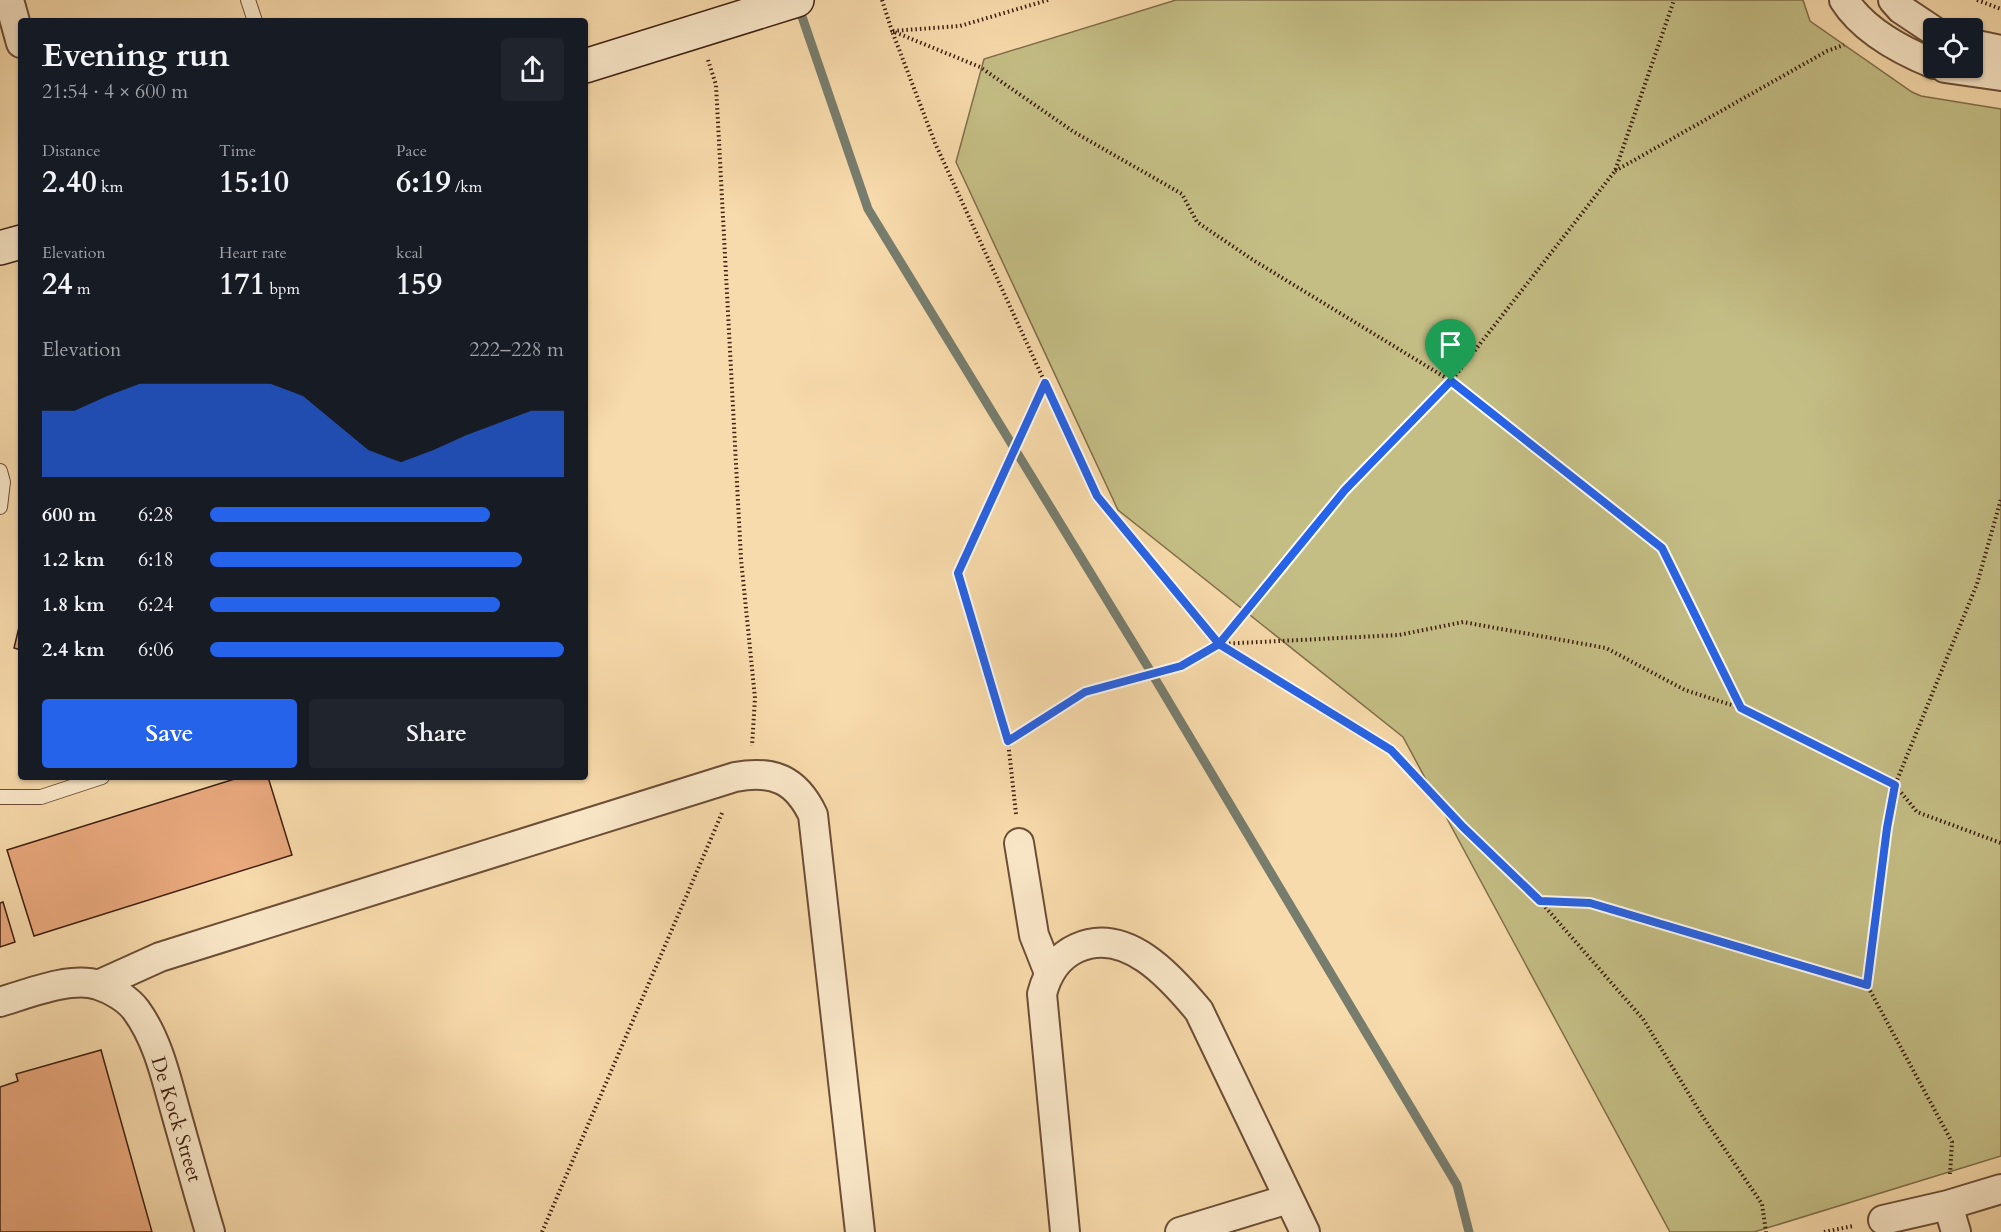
<!DOCTYPE html>
<meta charset="utf-8">
<style>
:root{--surface:#171b24;--page:#20242c;--text:#f1f3f6;--muted:#9ea1a6;--accent:#2563eb}
body{margin:0;font-family:Cardo,serif;background:var(--page);color:var(--text);height:100vh;display:flex;flex-direction:column;font-size:22px;white-space:nowrap}
*{box-sizing:border-box;margin:0}
p{font-size:20px;color:var(--muted)}
.icon{flex:none;width:33px;height:33px;fill:none;stroke:currentColor;stroke-width:2;stroke-linecap:round;stroke-linejoin:round}
.map{position:relative;flex:1;overflow:hidden}
.side{position:absolute;left:18px;top:18px;width:570px;height:762px;display:flex;flex-direction:column;background:var(--surface);border-radius:6px;box-shadow:0 2px 4px #0004}
.side>*{flex:none}
.tools{position:absolute;left:1923px;top:18px;display:grid;gap:12px}
.tools a{display:grid;place-items:center;width:60px;height:60px;border-radius:6px;background:var(--surface);box-shadow:0 2px 4px #0004;font-size:30px}
.pin{position:absolute;display:grid;place-items:center;width:51px;height:51px;color:#fff;margin:-62px -26px;border-radius:50% 50% 50% 0;rotate:-45deg;box-shadow:0 0 6px #0007}
.pin .icon{rotate:45deg}
.round{display:grid;place-items:center;flex:none;width:63px;height:63px;border-radius:6px;background:var(--page)}
.head{display:flex;align-items:center;justify-content:space-between;height:102px;padding:0 24px}
h1{font-size:33px;font-weight:700;line-height:45px}
.figures{display:grid;grid-template-columns:repeat(3,1fr);gap:9px;height:102px;padding:6px 24px}
.figures div{display:grid;align-content:center}
.figures b{font-size:30px;font-weight:700}
.figures small{font-size:16px;font-weight:400}
.figures p{font-size:16px}
.chart{height:168px;padding:12px 24px}
.chart p{display:flex;justify-content:space-between}
.chart svg{width:100%;height:108px;margin-top:6px;fill:var(--accent);opacity:.7}
.action{display:flex;gap:12px;margin-top:auto;padding:12px 24px}
.action a{flex:1;height:69px;border-radius:6px;background:var(--accent);color:#fff;font-size:24px;font-weight:700;line-height:69px;text-align:center}
.action a+a{background:var(--page);color:var(--text)}
ul{padding:0 24px;list-style:none;font-size:20px}
li{display:grid;grid-template-columns:96px 72px 1fr;align-items:center;height:45px}
li i{height:15px;border-radius:8px;background:var(--accent)}
.map>svg:first-child{display:block}
.green{fill:#c4be85;stroke:#816e4a;stroke-width:1.5}
.lines{fill:none;stroke-linecap:round;stroke-linejoin:round}
.stream{stroke:#777d6e;stroke-width:9}
.building{fill:#eaaa7e;stroke:#3e1f10;stroke-width:1.5}
.lane-casing{stroke:#6c4e37;stroke-width:16}
.street-casing{stroke:#6c4e37;stroke-width:32}
.secondary-casing{stroke:#3e1f10;stroke-width:36}
.path{stroke:#3e1f10;stroke-width:4;stroke-dasharray:1.5 3;stroke-linecap:butt}
.lane{stroke:#fae8c9;stroke-width:14}
.street{stroke:#fae8c9;stroke-width:28}
.secondary{stroke:#fae8c9;stroke-width:33}
.route-casing{stroke:#fff;stroke-width:12}
.route{stroke:#2563eb;stroke-width:8}
.labels{text-anchor:middle;stroke-width:4.5;stroke-linejoin:round;paint-order:stroke}
.street-label{font-size:20px;fill:#3e1f10;stroke:#fae8c9}
</style>
<div class="map">
<svg width="2001" height="1232" viewBox="0 0 2001 1232">
<rect width="100%" height="100%" fill="#f8dbac"/>
<filter id="stains"><feTurbulence type="fractalNoise" baseFrequency=".00333" numOctaves="4"/><feColorMatrix values="0 0 0 0 .2 0 0 0 0 .09 0 0 0 0 .02 0 0 0 .5 -.17"/></filter>
<radialGradient id="worn" r=".72"><stop offset=".6" stop-color="#630" stop-opacity="0"/><stop offset="1" stop-color="#630" stop-opacity=".3"/></radialGradient>
<path class="green" d="M1176,0H1803L1810,21L1912,92L1921,96L2001,109V1156L1754,1232H1670L1403,737L1118,510L956,162L984,59Z"/>
<g class="lines">
<path class="stream" d="M798,5L868,209L1151,672L1457,1185L1469,1232"/>
</g>
<path class="building" d="M21,619V650L14,648Z
M241,777H268L292,855L34,936L7,850Z
M3,902L15,942L0,947V903Z
M101,1050L152,1232H0V1087L18,1081L16,1074Z"/>
<g class="lines">
<g class="lane-casing">
<path id="lane" d="M248,0L255,21
M0,471L3,482L0,507
M0,797H41L102,777"/>
</g>
<g class="street-casing">
<path id="street" d="M9,0L21,43
M1844,0C1863,30 1902,51 1934,64
M1893,0L1901,9L1934,31
M1972,44L2001,50
M1945,68L2001,76
M1019,843L1034,935L1049,973
M98,985L160,957L735,777C773,770 796,779 813,815L860,1232
M0,1002C27,994 71,976 98,985C111,989 128,999 136,1010C158,1040 166,1078 176,1113C187,1152 198,1192 210,1232
M1948,1205L1956,1232
M1883,1220L1948,1205L2001,1189
M1065,1232L1042,994C1047,974 1057,957 1077,948C1126,926 1171,977 1199,1011L1305,1232
M1180,1232L1288,1199"/>
</g>
<g class="secondary-casing">
<path id="secondary" d="M585,66L797,0
M0,248L21,242"/>
</g>
<path class="path" d="M882,0L892,31L980,67L1074,132L1182,194L1197,222L1253,260L1451,381L1662,548L1741,708L1895,785L1917,812L2001,843
M1048,0L960,26L892,31L935,143L1097,496L1219,644L1391,750L1463,827L1540,901L1643,1019L1703,1117L1762,1204L1766,1232
M1977,0L2001,9
M708,60L716,85L741,559L755,698L752,746
M1615,171L1827,51L1844,45
M1220,644L1399,635L1463,622L1606,648L1685,690L1741,708
M1008,741L958,573L1045,384
M1016,814L1008,741L1085,692L1181,666L1219,644L1345,490L1451,381L1615,171L1674,0
M1540,901L1590,903L1867,985
M1950,1174L1952,1142L1867,985L1887,828L1895,785L1977,584L2001,499
M542,1232L722,813
M1824,1232L1853,1226"/>
<use href="#lane" class="lane"/>
<use href="#street" class="street"/>
<use href="#secondary" class="secondary"/>
</g>
<g class="lines">
<g class="route-casing">
<path id="route" d="M1451,381L1345,490L1219,644L1181,666L1085,692L1008,741L958,573L1045,383L1097,496L1219,644L1391,750L1463,827L1540,901L1590,903L1867,985L1887,828L1895,785L1741,708L1662,548L1451,381"/>
</g>
<use href="#route" class="route"/>
</g>
<g class="labels">
<g class="street-label">
<text transform="translate(177 1119) rotate(73)" y="7">De Kock Street</text>
</g>
</g>
<rect width="100%" height="100%" filter="url(#stains)"/>
<rect width="100%" height="100%" fill="url(#worn)"/>
</svg>
<div class="tools">
<a><svg class="icon" aria-label="locate" viewBox="0 0 24 24"><circle cx="12" cy="12" r="6"/><path d="M12 2v4M12 18v4M2 12h4M18 12h4"/></svg></a>
</div>
<div class="pin" style="left:1451px;top:381px;background:#1e9e55"><svg class="icon" aria-label="arrive" viewBox="0 0 24 24"><path d="M6 21V4h12l-3 4 3 4H6"/></svg></div>
<section class="side">
<div class="head"><div><h1>Evening run</h1><p>21:54 · 4 × 600 m</p></div><a class="round"><svg class="icon" aria-label="share" viewBox="0 0 24 24"><path d="M12 15V3M7 8l5-5 5 5M5 13v7h14v-7"/></svg></a></div>
<div class="figures">
<div><p>Distance</p><b>2.40<small> km</small></b></div>
<div><p>Time</p><b>15:10</b></div>
<div><p>Pace</p><b>6:19<small> /km</small></b></div>
</div>
<div class="figures">
<div><p>Elevation</p><b>24<small> m</small></b></div>
<div><p>Heart rate</p><b>171<small> bpm</small></b></div>
<div><p>kcal</p><b>159</b></div>
</div>
<div class="chart"><p><span>Elevation</span>222–228 m</p>
<svg viewBox="0 0 160 44" preserveAspectRatio="none"><path d="M0 44V17L10 17L20 11L30 6L40 6L50 6L60 6L70 6L80 11L90 22L100 33L110 38L120 33L130 27L140 22L150 17L160 17V44z"/></svg>
</div>
<ul>
<li><b>600 m</b>6:28<i style="width:79%"></i></li>
<li><b>1.2 km</b>6:18<i style="width:88%"></i></li>
<li><b>1.8 km</b>6:24<i style="width:82%"></i></li>
<li><b>2.4 km</b>6:06<i style="width:100%"></i></li>
</ul>
<div class="action"><a>Save</a><a>Share</a></div>
</section>
</div>
